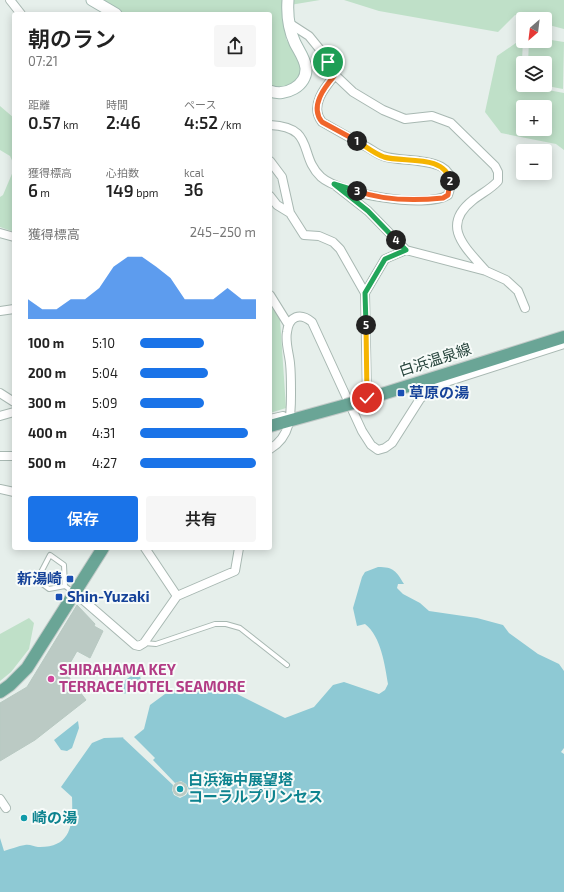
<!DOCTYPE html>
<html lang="ja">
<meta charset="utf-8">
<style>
:root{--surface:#fff;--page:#f6f6f6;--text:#222;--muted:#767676;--accent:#1a73e8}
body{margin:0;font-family:"Exo 2","Noto Sans JP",sans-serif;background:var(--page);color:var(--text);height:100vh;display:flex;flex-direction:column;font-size:15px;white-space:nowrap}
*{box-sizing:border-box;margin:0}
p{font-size:13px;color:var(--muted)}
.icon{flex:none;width:22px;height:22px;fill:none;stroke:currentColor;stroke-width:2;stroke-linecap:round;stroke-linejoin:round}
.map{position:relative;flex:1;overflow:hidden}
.side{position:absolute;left:12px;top:12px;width:260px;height:538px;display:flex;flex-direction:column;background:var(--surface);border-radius:4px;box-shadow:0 2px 10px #0003}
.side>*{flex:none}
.needle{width:26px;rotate:208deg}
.tools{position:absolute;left:516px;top:12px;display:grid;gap:8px}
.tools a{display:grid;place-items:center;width:36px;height:36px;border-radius:4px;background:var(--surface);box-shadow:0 2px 10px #0003;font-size:20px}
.pin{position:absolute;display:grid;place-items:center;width:34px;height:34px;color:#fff;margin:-17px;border:2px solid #fff;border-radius:50%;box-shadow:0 1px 4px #0007}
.km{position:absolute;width:20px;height:20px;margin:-10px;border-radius:50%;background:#222;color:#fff;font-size:11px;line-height:20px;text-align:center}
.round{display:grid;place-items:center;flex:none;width:42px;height:42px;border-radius:4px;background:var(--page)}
.headline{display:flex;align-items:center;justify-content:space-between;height:68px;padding:0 16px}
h1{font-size:22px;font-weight:600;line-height:30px}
.figures{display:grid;grid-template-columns:repeat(3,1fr);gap:6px;height:68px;padding:4px 16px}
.figures div{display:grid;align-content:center}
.figures b{font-size:17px;font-weight:600}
.figures small{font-size:11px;font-weight:400}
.figures p{font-size:11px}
.chart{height:112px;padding:8px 16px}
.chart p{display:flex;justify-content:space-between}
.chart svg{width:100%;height:72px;margin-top:4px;fill:var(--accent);opacity:.7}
.cta{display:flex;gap:8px;margin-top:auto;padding:8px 16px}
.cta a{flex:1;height:46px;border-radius:4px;background:var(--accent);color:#fff;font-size:16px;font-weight:600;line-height:46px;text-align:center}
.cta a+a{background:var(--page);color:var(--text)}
ul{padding:0 16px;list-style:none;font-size:13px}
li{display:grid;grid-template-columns:64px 48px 1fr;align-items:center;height:30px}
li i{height:10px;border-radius:5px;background:var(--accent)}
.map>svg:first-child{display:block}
.green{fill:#bfe0c8;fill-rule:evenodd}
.water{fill:#8ec9d4}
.pier{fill:#e6efeb}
.building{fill:#bbcac4;stroke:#b8c9c2}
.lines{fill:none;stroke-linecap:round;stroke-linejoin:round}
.lane-casing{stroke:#a8b8b2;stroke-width:6}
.street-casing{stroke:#a8b8b2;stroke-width:10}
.secondary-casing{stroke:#a4bbb3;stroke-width:13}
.primary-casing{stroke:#c2cac8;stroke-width:14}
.lane{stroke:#fff;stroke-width:4}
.street{stroke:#fff;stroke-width:8}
.secondary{stroke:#fff;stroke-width:11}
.primary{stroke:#6aa596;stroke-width:12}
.primary-bridge-casing{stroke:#c2cac8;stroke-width:14;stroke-linecap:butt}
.primary-bridge{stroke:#6aa596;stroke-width:12}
.split-1-casing{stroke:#fff;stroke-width:8}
.split-2-casing{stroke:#fff;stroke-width:8}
.split-3-casing{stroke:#fff;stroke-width:8}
.split-4-casing{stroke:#fff;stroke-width:8}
.split-5-casing{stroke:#fff;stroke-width:8}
.split-6-casing{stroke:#fff;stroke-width:8}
.split-1{stroke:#f0652b;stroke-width:5}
.split-2{stroke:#f5b400;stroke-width:5}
.split-3{stroke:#f0652b;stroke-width:5}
.split-4{stroke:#22a559;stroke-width:5}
.split-5{stroke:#22a559;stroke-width:5}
.split-6{stroke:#f5b400;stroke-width:5}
.transit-dot{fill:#1a4fb4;stroke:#f7fbf9;stroke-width:1.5}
.hotel-dot{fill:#d1479c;stroke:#f7fbf9;stroke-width:1.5}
.culture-dot{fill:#0f9aa8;stroke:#f7fbf9;stroke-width:1.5}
.labels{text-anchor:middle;stroke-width:4;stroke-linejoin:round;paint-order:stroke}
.street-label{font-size:15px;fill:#24423a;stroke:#f7fbf9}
.transit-label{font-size:15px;font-weight:bold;fill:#164399;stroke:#f7fbf9;text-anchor:start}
.hotel-label{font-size:15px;font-weight:bold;fill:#b23c85;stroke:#f7fbf9;text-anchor:start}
.culture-label{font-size:15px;font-weight:bold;fill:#0d838f;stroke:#f7fbf9;text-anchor:start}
</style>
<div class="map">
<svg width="564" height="892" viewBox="0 0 564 892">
<rect width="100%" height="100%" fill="#e6efeb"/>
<path class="green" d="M98,0H320L284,6L286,39L298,58L302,72L292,86L270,88V14H122Z
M344,0H564V29L545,24V19H528L515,15L498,32L379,11Z
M523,38L521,85L564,93V150L556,144L501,133L485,112L497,56ZM523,107H545V129H523Z
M545,39L564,42L563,89L542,85H545V63H528L529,41H545Z
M0,106L14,118V165L10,156L0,150Z
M14,169V232L0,227V197L3,195Z
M270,305L280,319L286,408L270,413Z
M29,618L34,623L29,649L11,672L0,681V634Z"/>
<path class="water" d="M378,567C394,567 396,571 404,584H398L397,588L403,594L420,603L429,611L477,618L503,625L509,633L538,654L559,664L564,671V748L561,752L564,754V892H0V838L4,851C11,849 18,846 25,845C30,844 34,847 38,847C72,848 73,824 72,797L61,787L92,743L104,738L134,737L144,729L150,705L165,694L181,687L222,694L231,691L285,718L314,707L333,685L344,682L379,694L385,690L388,684C385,666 381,636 365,624L357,626L353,608L362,577L365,572Z
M137,674L140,676L141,680L139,685L131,686L129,693L120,694L119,690C122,681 128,677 137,674Z
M78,721L79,728L72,748L67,751L61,750L54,740Z"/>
<path class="pier" d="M124,736H133L155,758L153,760L175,783L181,781L186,784L189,790L186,795L180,798L174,795L172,790L173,785L123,738Z"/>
<path class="building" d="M77,605L95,624L94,626L103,631L90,658L77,651L65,672L86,700L35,740L0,761V703L27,687Z
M173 789a7 7 0 1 1 14 0a7 7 0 1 1-14 0Z"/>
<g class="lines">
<g class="lane-casing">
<path id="lane" d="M65,586L64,565L50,555L37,580L49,589L65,586L73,592
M144,643L156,644L215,624H226L240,628L287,665"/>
</g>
<g class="street-casing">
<path id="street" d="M10,0L21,14
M289,23L309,36L322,52L335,75L353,92L383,110L405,119L432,116L451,123L495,166L498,172V181C491,189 482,193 473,200C440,226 465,247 486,271
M270,125C316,127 298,156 321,177C340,194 426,209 448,195C464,153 405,164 383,156C377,154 371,149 365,146C350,138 336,130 322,122C309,106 325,87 335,75
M270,161L282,177L290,213L304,235L319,236L333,242L340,249L365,293L367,398
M336,186L368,211L406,250L486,271L506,280L518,291L525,308
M270,196L277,205L290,213
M0,233L14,237
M365,293L385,259L406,250
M270,295L288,324
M0,311L14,309
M0,393L14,402
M0,416L14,412
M270,419L283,416L288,421
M270,449C292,436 291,413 291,391C291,382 291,372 290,363C289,353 285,342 287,332C289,316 300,312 312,322L362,431L371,445L378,450L385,448L392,443L420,399L437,385L564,344
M0,456H14
M0,489L14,492
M145,548L177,596
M75,593L135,645L139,646L144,643L177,596L235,571L239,548
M0,799L6,808"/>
</g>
<g class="secondary-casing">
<path id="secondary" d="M92,0L116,14
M270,91C285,97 307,86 306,68C305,59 299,51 295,43C289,30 287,14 288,0"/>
</g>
<g class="primary-casing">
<path id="primary" d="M360,401L564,337
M270,426L346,405
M0,692L10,685L27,668L103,548"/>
</g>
<use href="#lane" class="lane"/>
<use href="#street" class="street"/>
<use href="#secondary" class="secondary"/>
<use href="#primary" class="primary"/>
<g class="primary-bridge-casing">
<path id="primary-bridge" d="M346,405L360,401"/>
</g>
<use href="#primary-bridge" class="primary-bridge"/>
</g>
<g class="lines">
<g class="split-1-casing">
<path id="split-1" d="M328,62L335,75C325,87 309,106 322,122L357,141"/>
</g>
<g class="split-2-casing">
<path id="split-2" d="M357,141C365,146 375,154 384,157C404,163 445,154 450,181"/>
</g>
<g class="split-3-casing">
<path id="split-3" d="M357,191C385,201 414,201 443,198L448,195L450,181"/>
</g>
<g class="split-4-casing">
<path id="split-4" d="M357,191L334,184L368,211L396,240"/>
</g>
<g class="split-5-casing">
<path id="split-5" d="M366,325L365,293L385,259L406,250L396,240"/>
</g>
<g class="split-6-casing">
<path id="split-6" d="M366,325L367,398"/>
</g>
<use href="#split-1" class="split-1"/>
<use href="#split-2" class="split-2"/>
<use href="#split-3" class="split-3"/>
<use href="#split-4" class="split-4"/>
<use href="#split-5" class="split-5"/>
<use href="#split-6" class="split-6"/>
</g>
<g class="transit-dot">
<rect x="397" y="389" width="8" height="8" rx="2"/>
<rect x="66" y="575" width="8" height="8" rx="2"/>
<rect x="55" y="593" width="8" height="8" rx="2"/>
</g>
<circle class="hotel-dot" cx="51" cy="679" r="4"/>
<g class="culture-dot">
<circle cx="180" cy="789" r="4"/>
<circle cx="24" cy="818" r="4"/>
</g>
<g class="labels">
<g class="street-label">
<text transform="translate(435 360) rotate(-18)" y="5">白浜温泉線</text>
</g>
<g class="transit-label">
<text x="409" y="398">草原の湯</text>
<text x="62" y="584" text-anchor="end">新湯崎</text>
<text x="67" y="602">Shin-Yuzaki</text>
</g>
<g class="hotel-label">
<text x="59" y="675">SHIRAHAMA KEY<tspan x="59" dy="17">TERRACE HOTEL SEAMORE</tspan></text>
</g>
<g class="culture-label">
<text x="188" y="785">白浜海中展望塔<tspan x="188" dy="17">コーラルプリンセス</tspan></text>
<text x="32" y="823">崎の湯</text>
</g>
</g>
</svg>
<div class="tools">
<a><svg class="needle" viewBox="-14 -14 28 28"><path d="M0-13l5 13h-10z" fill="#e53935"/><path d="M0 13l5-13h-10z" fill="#767676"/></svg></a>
<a><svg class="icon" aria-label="layers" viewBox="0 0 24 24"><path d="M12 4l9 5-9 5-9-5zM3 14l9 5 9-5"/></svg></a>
<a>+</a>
<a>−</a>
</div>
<div class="pin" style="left:328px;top:62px;background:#1e9e55"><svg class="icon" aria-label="arrive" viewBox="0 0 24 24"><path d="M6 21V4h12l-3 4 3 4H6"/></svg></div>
<div class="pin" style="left:367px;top:398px;background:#d93025"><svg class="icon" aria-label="check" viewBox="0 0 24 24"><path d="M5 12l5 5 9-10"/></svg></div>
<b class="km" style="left:357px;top:141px">1</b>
<b class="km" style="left:450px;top:181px">2</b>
<b class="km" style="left:357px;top:191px">3</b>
<b class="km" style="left:396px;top:240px">4</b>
<b class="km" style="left:366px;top:325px">5</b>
<section class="side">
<div class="headline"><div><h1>朝のラン</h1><p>07:21</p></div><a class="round"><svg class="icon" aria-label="share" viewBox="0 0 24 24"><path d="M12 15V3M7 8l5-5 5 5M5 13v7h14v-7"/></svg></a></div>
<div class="figures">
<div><p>距離</p><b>0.57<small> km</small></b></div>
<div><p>時間</p><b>2:46</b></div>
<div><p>ペース</p><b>4:52<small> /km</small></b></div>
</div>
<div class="figures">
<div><p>獲得標高</p><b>6<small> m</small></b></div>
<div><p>心拍数</p><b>149<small> bpm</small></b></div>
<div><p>kcal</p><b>36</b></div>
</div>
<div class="chart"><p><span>獲得標高</span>245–250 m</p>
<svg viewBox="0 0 160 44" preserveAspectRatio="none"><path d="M0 44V32L10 38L20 38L30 32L40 32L50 25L60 12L70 6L80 6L90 12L100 19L110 32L120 32L130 32L140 25L150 32L160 32V44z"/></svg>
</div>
<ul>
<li><b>100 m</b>5:10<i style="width:55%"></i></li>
<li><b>200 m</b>5:04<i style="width:59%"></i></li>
<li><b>300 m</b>5:09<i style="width:55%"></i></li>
<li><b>400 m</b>4:31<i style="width:93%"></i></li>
<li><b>500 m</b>4:27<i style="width:100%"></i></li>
</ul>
<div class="cta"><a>保存</a><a>共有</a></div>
</section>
</div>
